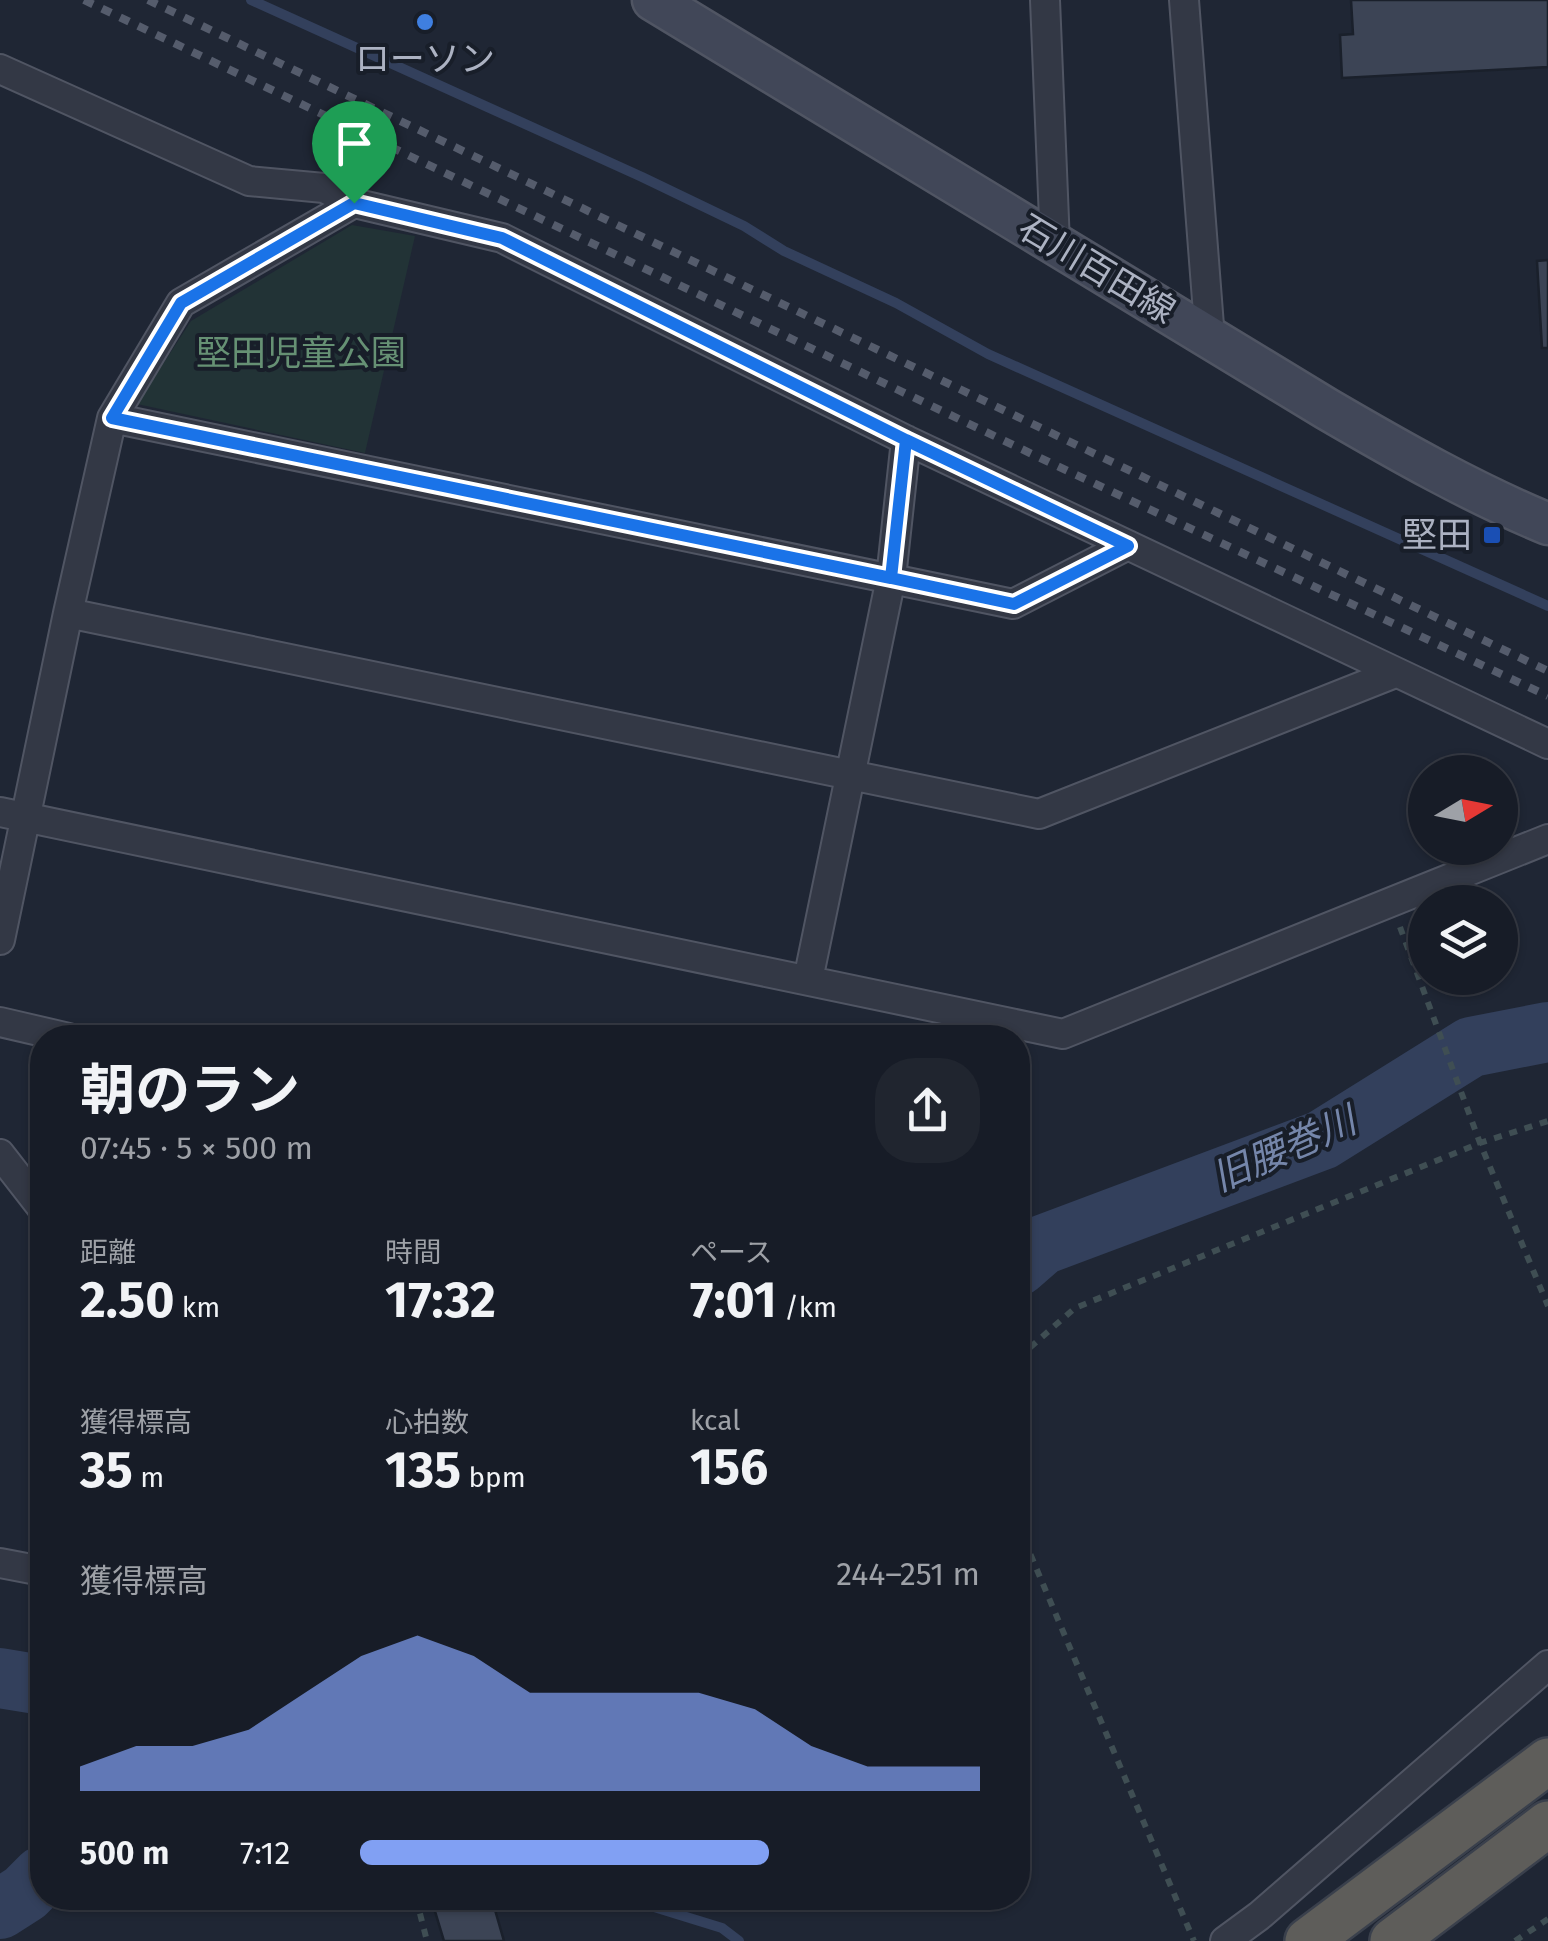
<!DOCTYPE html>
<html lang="ja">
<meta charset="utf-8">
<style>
:root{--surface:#171c27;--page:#20252f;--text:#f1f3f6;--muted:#9ea1a7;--line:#363a44;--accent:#81a0f3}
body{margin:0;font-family:"Fira Sans","Noto Sans JP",sans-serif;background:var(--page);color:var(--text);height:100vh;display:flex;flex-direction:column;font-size:38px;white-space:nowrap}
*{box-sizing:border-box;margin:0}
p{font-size:32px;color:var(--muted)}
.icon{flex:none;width:55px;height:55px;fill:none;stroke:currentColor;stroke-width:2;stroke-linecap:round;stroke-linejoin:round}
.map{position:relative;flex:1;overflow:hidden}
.drawer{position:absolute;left:30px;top:1025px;width:1000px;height:885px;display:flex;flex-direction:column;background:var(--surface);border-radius:40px;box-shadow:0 2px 8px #0004,0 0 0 2px var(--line)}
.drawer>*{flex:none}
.needle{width:65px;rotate:80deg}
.buttons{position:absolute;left:1408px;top:755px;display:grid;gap:20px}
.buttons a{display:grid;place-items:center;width:110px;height:110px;border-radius:50%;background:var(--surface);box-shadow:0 2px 8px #0004,0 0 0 2px var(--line);font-size:50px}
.pin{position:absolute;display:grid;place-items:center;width:85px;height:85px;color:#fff;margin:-102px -42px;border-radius:50% 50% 50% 0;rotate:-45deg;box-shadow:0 0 10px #0007}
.pin .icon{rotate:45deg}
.round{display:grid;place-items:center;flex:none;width:105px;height:105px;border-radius:40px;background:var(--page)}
.head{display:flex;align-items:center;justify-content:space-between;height:170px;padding:0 50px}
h1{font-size:55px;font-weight:700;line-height:75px}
.metrics{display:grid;grid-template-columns:repeat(3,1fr);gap:15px;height:170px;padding:10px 50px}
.metrics div{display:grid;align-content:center}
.metrics b{font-size:50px;font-weight:700}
.metrics small{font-size:28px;font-weight:400}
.metrics p{font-size:28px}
.chart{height:280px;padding:20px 50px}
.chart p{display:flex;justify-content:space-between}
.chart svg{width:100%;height:180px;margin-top:10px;fill:var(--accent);opacity:.7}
ul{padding:0 50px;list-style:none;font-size:32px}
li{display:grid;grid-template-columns:160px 120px 1fr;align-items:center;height:75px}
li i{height:25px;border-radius:12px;background:var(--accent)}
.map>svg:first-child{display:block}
.green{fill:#223336}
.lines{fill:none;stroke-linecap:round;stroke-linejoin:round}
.stream{stroke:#33405c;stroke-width:10}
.river{stroke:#33405c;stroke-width:60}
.building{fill:#3c4455;stroke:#1a202b;stroke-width:2.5}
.minor-casing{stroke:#505563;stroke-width:32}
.secondary-casing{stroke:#505563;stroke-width:45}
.trunk-casing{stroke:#3a404c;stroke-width:50}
.path{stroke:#3f4e53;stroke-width:6;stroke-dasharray:8 8;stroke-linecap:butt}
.minor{stroke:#333845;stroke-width:28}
.secondary{stroke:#414758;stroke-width:40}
.trunk{stroke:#5e5d5a;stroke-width:45}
.rail{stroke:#555c6c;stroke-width:8;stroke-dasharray:10 10;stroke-linecap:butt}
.route-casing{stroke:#fff;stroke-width:20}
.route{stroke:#1a73e8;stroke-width:12}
.shop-dot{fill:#3f7fe0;stroke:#181e29;stroke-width:4}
.transit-dot{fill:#1a4fb4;stroke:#181e29;stroke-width:4}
.labels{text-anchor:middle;stroke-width:8;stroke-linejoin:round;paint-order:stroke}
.poi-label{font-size:35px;fill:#acb2c2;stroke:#181e29}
.street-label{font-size:35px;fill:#acb2c2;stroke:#181e29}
.park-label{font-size:35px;fill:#669174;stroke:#181e29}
.water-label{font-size:38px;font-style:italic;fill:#7586aa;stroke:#181e29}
</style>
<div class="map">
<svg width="1548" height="1941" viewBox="0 0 1548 1941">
<rect width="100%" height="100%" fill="#1f2634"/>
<path class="green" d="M352,225L415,236L365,453L137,404L191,321Z"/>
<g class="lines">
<path class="stream" d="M251,0L642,177L744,226L784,251L896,303L988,354L1548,606
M625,1898L722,1928L739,1941"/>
<path class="river" d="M1018,1266L1042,1245L1322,1140L1471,1047L1548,1032
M0,1678L42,1685
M0,1909L25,1893L42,1876"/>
</g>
<path class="building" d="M1351,0H1548V67L1342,78L1340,35L1353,34Z
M1548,260V348H1542L1537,261Z
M431,1898H478L481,1907L493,1903L504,1941H444Z"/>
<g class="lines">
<g class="minor-casing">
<path id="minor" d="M1045,0L1055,244
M1184,0L1210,339
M0,69L249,181L324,188L354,203
M112,418L1013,604L1128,545
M68,613L1039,814L1395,673
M0,812L1063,1034L1548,839
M0,940L68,613L112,418L181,303L354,203L502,238L906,440L1548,744
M808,980L891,578L906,440
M0,1022L69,1038
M0,1154L42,1208
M0,1563L42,1571
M1225,1941L1259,1916L1548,1665"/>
</g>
<g class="secondary-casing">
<path id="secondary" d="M653,0L1327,409C1399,451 1471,492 1548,524"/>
</g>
<g class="trunk-casing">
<path id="trunk" d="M1308,1941L1548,1761
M1393,1941L1548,1824"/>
</g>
<path class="path" d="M1400,927L1480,1143L1548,1306
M1018,1358L1075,1308L1480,1143L1548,1121
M1018,1525L1194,1941
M416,1898L427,1941
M1515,1941L1548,1919"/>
<use href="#minor" class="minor"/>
<use href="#secondary" class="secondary"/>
<use href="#trunk" class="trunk"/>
<path class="rail" d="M84,0L1057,466L1548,696
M148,0L1548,671"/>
</g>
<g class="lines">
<g class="route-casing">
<path id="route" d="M354,203L502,238L906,440L891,578L1014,604L1128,546L906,440L891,578L112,418L181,303L354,203"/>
</g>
<use href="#route" class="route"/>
</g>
<circle class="shop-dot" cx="425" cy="22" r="10"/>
<rect class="transit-dot" x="1482" y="525" width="20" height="20" rx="5"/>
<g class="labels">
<g class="poi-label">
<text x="425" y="71">ローソン</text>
<text x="1472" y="547" text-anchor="end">堅田</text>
</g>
<g class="street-label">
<text transform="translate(1097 269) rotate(31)" y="12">石川百田線</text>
</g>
<g class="park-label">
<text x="301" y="365">堅田児童公園</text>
</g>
<g class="water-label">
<text transform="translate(1284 1149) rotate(-24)" y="13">旧腰巻川</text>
</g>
</g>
</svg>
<div class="buttons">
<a><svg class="needle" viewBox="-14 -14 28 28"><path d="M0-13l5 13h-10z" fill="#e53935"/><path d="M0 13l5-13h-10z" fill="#9ea1a7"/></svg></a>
<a><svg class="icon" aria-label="layers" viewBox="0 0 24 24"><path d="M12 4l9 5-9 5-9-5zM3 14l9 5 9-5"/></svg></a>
</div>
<div class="pin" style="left:354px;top:203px;background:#1e9e55"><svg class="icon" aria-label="arrive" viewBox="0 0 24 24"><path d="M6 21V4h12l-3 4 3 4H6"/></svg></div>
<section class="drawer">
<div class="head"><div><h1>朝のラン</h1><p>07:45 · 5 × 500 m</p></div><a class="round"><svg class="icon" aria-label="share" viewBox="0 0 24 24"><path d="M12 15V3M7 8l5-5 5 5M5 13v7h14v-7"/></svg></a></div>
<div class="metrics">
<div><p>距離</p><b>2.50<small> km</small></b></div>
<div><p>時間</p><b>17:32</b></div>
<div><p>ペース</p><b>7:01<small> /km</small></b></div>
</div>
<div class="metrics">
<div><p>獲得標高</p><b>35<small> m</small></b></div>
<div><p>心拍数</p><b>135<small> bpm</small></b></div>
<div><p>kcal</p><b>156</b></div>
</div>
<div class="chart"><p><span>獲得標高</span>244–251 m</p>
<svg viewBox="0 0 160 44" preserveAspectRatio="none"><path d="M0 44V38L10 33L20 33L30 29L40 20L50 11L60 6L70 11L80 20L90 20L100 20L110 20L120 24L130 33L140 38L150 38L160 38V44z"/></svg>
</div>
<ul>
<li><b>500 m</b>7:12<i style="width:66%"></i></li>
</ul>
</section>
</div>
